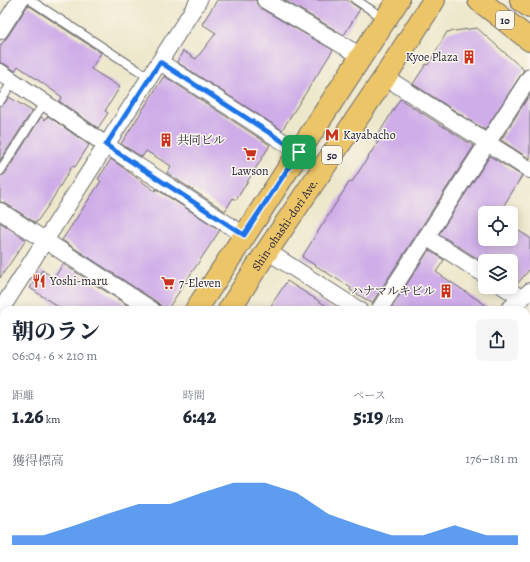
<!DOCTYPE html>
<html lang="ja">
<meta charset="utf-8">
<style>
:root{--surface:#fff;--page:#f6f6f7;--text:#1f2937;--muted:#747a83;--accent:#1a73e8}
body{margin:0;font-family:Alegreya,"Noto Serif JP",serif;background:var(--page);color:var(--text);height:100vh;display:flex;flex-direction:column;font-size:15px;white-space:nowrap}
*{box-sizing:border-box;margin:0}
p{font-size:13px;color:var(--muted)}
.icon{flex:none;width:22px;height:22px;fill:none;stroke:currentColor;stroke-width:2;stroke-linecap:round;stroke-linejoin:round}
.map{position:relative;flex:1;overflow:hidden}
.panel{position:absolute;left:0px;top:306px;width:530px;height:256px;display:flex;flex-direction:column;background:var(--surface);border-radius:12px 12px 0 0;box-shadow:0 2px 10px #0003}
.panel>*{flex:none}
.fabs{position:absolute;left:478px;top:206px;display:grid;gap:8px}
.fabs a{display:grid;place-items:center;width:40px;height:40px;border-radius:6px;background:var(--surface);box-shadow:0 2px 10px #0003;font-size:20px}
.pin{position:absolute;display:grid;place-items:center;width:34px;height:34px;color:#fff;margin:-17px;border-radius:8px;box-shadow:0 2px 6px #0006}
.round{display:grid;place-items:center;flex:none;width:42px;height:42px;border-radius:6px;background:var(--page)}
.summary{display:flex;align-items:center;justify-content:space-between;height:68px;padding:0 12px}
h1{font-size:22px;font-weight:800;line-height:30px}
.figures{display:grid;grid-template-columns:repeat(3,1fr);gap:6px;height:68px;padding:4px 12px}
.figures div{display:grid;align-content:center}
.figures b{font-size:20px;font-weight:800}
.figures small{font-size:11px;font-weight:400}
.figures p{font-size:11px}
.chart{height:112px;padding:8px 12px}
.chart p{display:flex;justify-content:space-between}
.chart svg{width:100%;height:72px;margin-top:4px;fill:var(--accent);opacity:.7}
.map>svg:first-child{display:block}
.water{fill:url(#water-rules);stroke:#3c7384}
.building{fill:#cfade8}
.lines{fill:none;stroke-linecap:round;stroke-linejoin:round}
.service-casing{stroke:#69676d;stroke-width:10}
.minor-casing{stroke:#69676d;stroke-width:18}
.tertiary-casing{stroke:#69676d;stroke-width:22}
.primary-casing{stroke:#69676d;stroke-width:24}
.service{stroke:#fff;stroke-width:8}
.minor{stroke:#fff;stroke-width:16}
.tertiary{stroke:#fff;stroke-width:20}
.primary{stroke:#edc569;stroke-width:22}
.route-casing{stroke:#fff;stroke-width:8}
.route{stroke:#1a73e8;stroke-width:5}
.labels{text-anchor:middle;stroke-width:3;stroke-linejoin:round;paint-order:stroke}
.shield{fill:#fbf7ec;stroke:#636270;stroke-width:1}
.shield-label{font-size:11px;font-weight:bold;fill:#22223b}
.poi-label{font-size:12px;fill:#22223b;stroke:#fbf7ec;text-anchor:start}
.street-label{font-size:12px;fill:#22223b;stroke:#fbf7ec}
</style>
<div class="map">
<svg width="530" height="562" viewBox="0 0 530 562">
<defs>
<pattern id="water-rules" width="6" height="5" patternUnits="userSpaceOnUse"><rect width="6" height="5" fill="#57c4ce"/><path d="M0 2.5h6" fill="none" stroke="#4ba8b2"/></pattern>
</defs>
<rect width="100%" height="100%" fill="#fbf7ec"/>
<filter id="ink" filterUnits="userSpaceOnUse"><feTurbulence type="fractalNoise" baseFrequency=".025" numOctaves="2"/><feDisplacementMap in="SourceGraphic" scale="8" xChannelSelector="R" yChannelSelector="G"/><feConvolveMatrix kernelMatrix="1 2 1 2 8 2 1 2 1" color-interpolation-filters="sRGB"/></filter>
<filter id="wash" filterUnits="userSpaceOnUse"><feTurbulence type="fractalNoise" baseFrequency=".012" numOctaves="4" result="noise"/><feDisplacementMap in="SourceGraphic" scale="16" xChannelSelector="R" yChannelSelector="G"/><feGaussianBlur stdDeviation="0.9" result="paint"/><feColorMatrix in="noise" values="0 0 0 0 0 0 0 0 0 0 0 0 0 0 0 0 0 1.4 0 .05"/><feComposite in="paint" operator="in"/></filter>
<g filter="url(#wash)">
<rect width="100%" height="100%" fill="#ede7cb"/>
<path class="water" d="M530,384V468L526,472V388Z
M358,558H440L436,562H355Z"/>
<g id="blocks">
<path class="building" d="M217,0H256L257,4L260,8L333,50L282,130L177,62L183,51L196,59L216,33L202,24Z
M284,0H347L360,9L344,35Z
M28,5L101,53L91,69L120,87L105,111L108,113L98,128L59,101L62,97L18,66L15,71L5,64L0,63V46L8,36Z
M477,28L524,70L485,130L413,84L426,64L428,65L447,32Z
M164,76L270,145L236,200L233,198L225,211L167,173L171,166L146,151L142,157L121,144Z
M530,94V159L501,140Z
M9,97L32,111L0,161V106L4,104Z
M400,99L474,146L372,303L350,290L351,288L302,257L350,181L352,182L378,142L375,140Z
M48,116L89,145L75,167L72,166L50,203L36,223L5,203L0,202V176L5,174L41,117L45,120Z
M490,156L522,176L499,213H485V239H511V226L530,238V269L517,284L511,280V261H484L483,262L439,234Z
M111,159L155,191L156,189L220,230L167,310H161L160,305L157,302L62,240L101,181L98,179Z
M0,222L26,240L0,278Z
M429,250L444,260L436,272L493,310H390Z
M63,264L135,310H63L30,288L42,270L54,278Z
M287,281L333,310H268Z"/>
</g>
</g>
<g filter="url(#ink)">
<use href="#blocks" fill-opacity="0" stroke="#69676d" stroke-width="1"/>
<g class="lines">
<g class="service-casing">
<path id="service" d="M30,0L150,78
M356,0L385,19
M0,101L13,81
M0,171L44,103
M0,423L4,426
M199,558L205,562"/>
</g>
<g class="minor-casing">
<path id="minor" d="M265,0L361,56
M0,31L20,0
M160,62L299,152
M0,72L106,145L244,235
M385,77L530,170
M0,211L152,310
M426,237L485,275
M267,251L359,310
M504,287L521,298
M379,310L530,77
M508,310L530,291
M0,311L199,0
M0,494L4,496
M92,558L99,562
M276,562L279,558
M523,562L530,556"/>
</g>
<g class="tertiary-casing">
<path id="tertiary" d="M0,344L4,346
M329,558L334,562"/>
</g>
<g class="primary-casing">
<g id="primary">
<path d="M479,0L530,40"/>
<path d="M521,0L530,7"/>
<path d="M196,310L398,0"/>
<path id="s1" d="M229,310L267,251L385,77L434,0"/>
<path d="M31,562L34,558"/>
<path d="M69,562L72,558"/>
</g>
</g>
<use href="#service" class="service"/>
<use href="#minor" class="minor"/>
<use href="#tertiary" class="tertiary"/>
<use href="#primary" class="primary"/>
</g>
</g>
<g class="lines" filter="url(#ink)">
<g class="route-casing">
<path id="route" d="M160,62L299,152L244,235L106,145Z"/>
</g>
<use href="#route" class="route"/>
</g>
<defs>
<g id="building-bare" transform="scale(1.08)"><path d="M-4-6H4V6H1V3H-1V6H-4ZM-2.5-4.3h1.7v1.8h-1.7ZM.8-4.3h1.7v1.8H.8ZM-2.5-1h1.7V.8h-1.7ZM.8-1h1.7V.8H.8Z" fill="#c8321e" stroke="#fbf7ec" stroke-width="2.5" paint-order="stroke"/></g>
<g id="metro-bare" transform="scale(1.08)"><path d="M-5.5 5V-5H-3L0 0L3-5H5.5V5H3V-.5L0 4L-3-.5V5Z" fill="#c8321e" stroke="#fbf7ec" stroke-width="2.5" paint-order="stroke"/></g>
<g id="supermarket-bare" transform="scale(1.08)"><path d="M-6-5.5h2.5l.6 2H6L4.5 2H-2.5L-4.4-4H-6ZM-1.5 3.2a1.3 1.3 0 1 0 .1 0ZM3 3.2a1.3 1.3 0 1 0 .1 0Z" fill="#c8321e" stroke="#fbf7ec" stroke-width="2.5" paint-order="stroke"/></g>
<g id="restaurant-bare" transform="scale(1.08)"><path d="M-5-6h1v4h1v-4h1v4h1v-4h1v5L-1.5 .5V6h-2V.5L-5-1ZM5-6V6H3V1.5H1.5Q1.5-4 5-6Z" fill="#c8321e" stroke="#fbf7ec" stroke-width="2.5" paint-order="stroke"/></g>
</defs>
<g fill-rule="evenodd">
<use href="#building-bare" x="469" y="57"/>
<use href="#metro-bare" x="332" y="135"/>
<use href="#building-bare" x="166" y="140"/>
<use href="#supermarket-bare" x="250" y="154"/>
<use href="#restaurant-bare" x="39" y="281"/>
<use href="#supermarket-bare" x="168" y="283"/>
<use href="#building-bare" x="446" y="291"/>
</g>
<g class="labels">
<g class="shield">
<rect x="496" y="11" width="18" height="18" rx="3"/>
<rect x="322" y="146" width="20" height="18" rx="3"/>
</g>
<g class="shield-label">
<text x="505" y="24">10</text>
<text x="332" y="159">50</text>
</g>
<g class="poi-label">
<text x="458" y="61" text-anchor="end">Kyoe Plaza</text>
<text x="343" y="139">Kayabacho</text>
<text x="177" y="144">共同ビル</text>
<text x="250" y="175" text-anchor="middle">Lawson</text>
<text x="50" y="285">Yoshi-maru</text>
<text x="179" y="287">7-Eleven</text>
<text x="435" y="295" text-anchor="end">ハナマルキビル</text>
</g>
<g class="street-label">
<text dy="4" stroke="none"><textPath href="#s1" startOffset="102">Shin-ohashi-dori Ave.</textPath></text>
</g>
</g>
</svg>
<div class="fabs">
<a><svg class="icon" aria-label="locate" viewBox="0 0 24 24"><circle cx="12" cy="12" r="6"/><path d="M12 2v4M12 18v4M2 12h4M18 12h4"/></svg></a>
<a><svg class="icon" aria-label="layers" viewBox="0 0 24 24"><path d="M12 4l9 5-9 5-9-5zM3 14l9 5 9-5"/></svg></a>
</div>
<div class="pin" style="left:299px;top:152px;background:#1e9e55"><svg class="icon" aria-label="arrive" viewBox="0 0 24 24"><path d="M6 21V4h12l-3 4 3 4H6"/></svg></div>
<section class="panel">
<div class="summary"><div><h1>朝のラン</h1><p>06:04 · 6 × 210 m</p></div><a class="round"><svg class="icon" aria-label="share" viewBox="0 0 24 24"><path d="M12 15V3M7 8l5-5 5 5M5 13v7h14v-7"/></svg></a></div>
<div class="figures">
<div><p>距離</p><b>1.26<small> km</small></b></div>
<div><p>時間</p><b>6:42</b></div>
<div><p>ペース</p><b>5:19<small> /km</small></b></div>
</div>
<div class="chart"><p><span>獲得標高</span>176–181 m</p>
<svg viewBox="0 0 160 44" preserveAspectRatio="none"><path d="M0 44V38L10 38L20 32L30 25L40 19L50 19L60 12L70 6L80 6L90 12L100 25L110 32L120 38L130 38L140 32L150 38L160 38V44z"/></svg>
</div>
</section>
</div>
